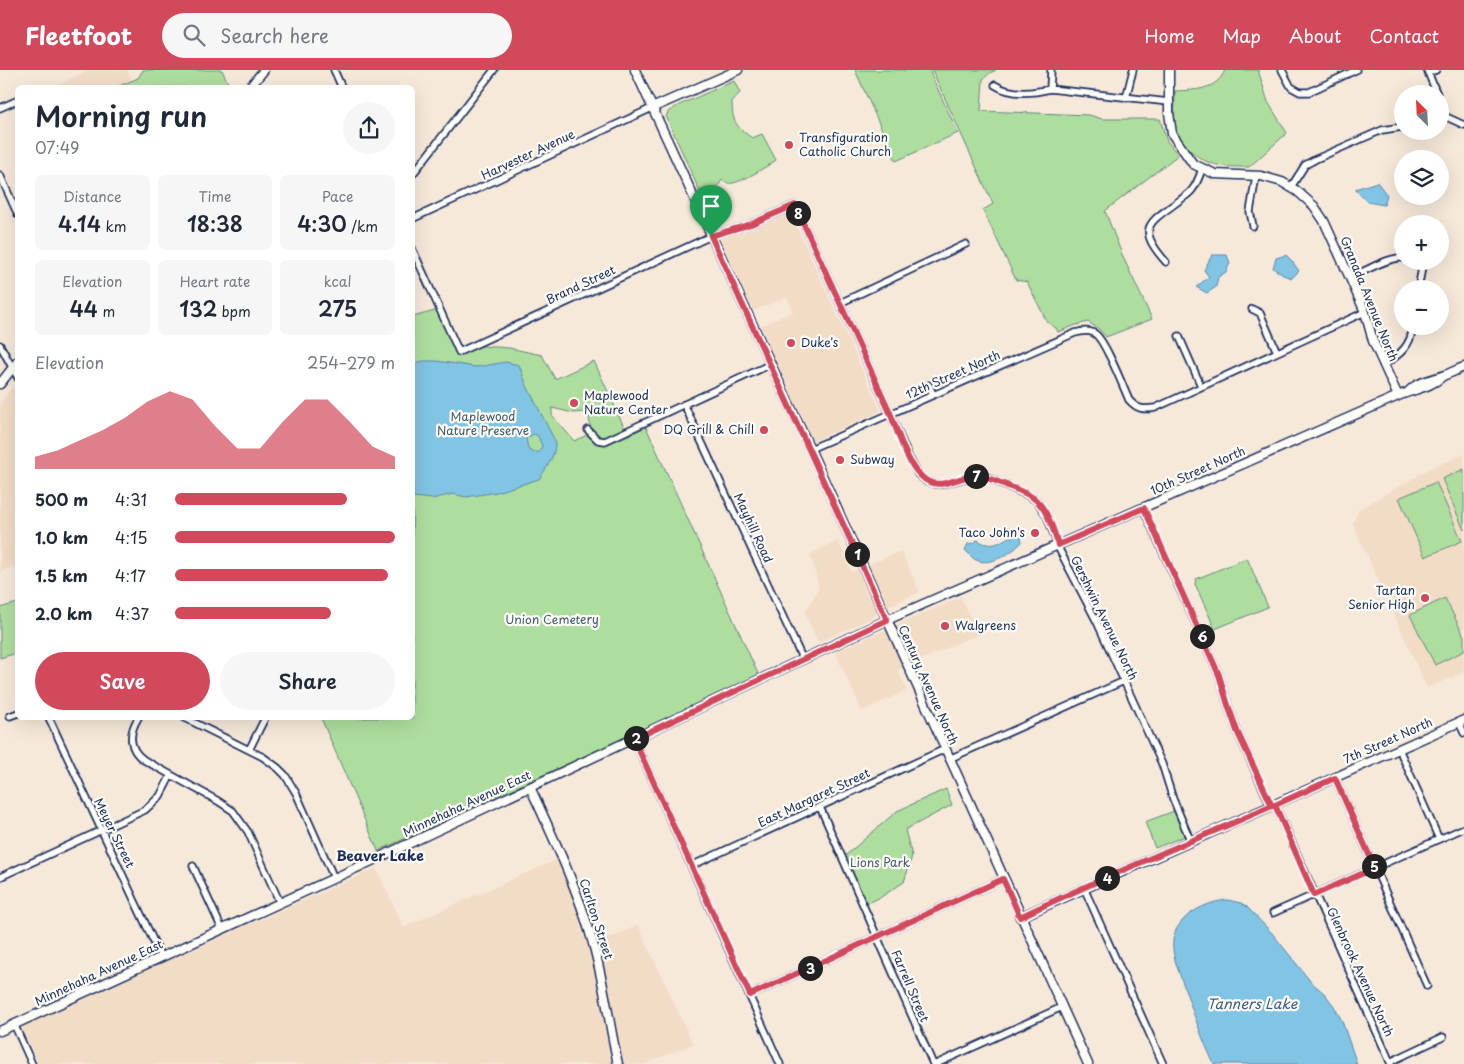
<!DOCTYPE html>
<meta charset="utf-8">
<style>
:root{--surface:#fff;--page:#f6f6f7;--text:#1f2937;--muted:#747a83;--accent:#d1495b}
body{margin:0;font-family:"Playpen Sans",sans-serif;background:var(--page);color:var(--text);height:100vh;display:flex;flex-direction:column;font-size:19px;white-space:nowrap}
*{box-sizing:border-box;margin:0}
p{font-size:16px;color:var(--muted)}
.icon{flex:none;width:28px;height:28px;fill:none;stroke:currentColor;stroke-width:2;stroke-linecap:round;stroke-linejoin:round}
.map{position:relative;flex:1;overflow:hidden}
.sheet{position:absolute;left:15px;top:15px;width:400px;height:635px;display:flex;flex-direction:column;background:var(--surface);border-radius:8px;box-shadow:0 5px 20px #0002}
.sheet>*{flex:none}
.needle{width:32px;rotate:336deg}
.fabs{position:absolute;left:1394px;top:15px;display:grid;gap:10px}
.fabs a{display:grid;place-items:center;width:55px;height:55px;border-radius:50%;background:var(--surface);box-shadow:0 5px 20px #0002;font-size:25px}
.pin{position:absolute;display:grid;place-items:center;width:42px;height:42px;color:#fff;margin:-51px -21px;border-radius:50% 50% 50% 0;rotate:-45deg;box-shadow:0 0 5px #0007}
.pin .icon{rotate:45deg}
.km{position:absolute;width:25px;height:25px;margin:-12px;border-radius:50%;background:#222;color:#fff;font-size:14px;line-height:25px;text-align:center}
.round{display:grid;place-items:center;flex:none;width:52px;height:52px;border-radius:26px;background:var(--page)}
.headline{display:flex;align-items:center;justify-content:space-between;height:85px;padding:0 20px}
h1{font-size:28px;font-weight:600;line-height:38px}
.figures{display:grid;grid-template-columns:repeat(3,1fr);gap:8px;height:85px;padding:5px 20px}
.figures div{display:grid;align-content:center;border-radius:8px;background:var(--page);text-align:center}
.figures b{font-size:21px;font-weight:600}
.figures small{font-size:14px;font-weight:400}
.figures p{font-size:14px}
.chart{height:140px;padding:10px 20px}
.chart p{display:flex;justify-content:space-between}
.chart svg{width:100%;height:90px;margin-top:5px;fill:var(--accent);opacity:.7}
.action{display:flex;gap:10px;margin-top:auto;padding:10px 20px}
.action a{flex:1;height:58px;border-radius:30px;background:var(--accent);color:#fff;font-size:20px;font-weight:600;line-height:58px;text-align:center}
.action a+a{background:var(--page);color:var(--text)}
ul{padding:0 20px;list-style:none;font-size:16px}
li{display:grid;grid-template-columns:80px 60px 1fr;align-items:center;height:38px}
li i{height:12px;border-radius:6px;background:var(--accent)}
header{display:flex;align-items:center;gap:30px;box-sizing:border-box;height:70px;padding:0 25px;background:var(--accent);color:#fff}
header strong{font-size:24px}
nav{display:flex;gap:28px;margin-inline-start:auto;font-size:18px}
.search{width:350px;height:45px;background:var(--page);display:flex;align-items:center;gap:12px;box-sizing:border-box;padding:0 18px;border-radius:28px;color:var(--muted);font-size:19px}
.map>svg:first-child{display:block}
.built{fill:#f2dcc6}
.green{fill:#aede9e;stroke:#64867e}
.water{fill:#82c4e3;stroke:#5988ae;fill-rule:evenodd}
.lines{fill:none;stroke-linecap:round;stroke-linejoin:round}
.street-casing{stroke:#1b2f5e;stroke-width:9}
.secondary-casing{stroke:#1b2f5e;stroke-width:11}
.street{stroke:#fdfcf7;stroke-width:5.5}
.secondary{stroke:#fdfcf7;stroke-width:8}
.route-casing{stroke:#fff;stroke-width:10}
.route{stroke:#d1495b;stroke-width:6}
.poi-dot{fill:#d1495b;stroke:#fdfcf7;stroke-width:2}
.labels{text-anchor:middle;stroke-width:4.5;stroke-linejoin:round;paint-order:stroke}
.poi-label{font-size:12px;fill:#1b2f5e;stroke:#fdfcf7;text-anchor:start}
.street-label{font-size:12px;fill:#1b2f5e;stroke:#fdfcf7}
.park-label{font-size:12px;fill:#405b6e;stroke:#fdfcf7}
.neighbourhood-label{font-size:14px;font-weight:bold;fill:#1b2f5e;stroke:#fdfcf7}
.water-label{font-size:14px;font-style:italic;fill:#3a5c86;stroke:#fdfcf7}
</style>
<header>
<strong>Fleetfoot</strong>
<div class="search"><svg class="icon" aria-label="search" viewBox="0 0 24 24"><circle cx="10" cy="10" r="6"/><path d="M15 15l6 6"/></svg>Search here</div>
<nav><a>Home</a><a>Map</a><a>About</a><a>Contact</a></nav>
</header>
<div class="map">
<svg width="1464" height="994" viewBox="0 0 1464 994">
<rect width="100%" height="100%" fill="#f6e9da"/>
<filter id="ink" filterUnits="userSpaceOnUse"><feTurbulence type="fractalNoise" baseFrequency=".02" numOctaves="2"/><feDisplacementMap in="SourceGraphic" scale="10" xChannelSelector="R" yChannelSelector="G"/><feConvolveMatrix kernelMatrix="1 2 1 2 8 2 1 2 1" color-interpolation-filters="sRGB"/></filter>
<g filter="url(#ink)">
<path class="built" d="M88,0H127L135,17L53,18Z
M790,142L881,341L813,371L760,256L793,242L787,227L753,241L721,170L723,168L753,159Z
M13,316L18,327L17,495L0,502V334Z
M1464,384V602L1427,618L1353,454L1358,440L1431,398Z
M838,471L852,502L901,481L920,522L888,536L870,549L818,572L805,543L819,517L810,484Z
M961,527L978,564L898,600L907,620L862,641L835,582Z
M556,790L571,822L588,878L638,855L693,974L645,994H38L21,957L376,798L404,857Z"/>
<path class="green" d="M143,0H222L228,13L237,17H117L138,8Z
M855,0H929L958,63L896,91Z
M932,0H996L990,3L983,9L981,41L1089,45L1102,49H1160L1167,71L1178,85L1105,141L1123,187L1152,249L1106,267L1099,259L1088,252L1076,255L1058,262L1056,258L1047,252L1027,212L1016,210L983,140L993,134Z
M1225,0H1258L1268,32L1287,63L1249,97C1223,97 1206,97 1187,77C1182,71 1176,64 1175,57C1174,45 1175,33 1175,21C1193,20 1217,21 1225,0Z
M734,11L740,23L732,30C732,51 735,56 752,68L762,64L776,90C766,97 744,111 733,113C729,114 725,112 722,110L710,129L704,131L666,46L669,41L679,35Z
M438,240L459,284L482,276L509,278L542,285L555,309L594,291L625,359L604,368L599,367L590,357L589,346L584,342L573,343L552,338V345L574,371L587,365L597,373L608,374L646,357L759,606L378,781L321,648H412L413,247Z
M1464,399V460L1442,409Z
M1436,412L1462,471L1425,487L1399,428Z
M1247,488L1268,537L1215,559L1195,514L1196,509Z
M1445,528L1464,566V581L1435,595L1410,545Z
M17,533V583L0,588V538Z
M946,719L952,735L905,760L912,786L904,812L881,827L866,834L845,786L897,741Z
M1174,741L1185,766L1155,778L1145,752Z"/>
<path class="water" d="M1377,112L1387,125L1384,135L1367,132L1355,119Z
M1212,185H1227L1230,193L1226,202L1218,207L1216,217L1207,223L1196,217L1209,207L1204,200Z
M1286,185L1292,191L1299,201L1292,208L1283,205L1273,198L1276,188Z
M424,291H436L476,297L506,292L519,295L527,316L555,371C556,385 547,397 539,409L497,422L466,427L453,424L432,429L413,427V293ZM534,364L538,366L542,376L539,382H532L528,379L526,368Z
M1020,464L1022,472C1012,483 989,498 974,489C971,486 968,483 965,480L968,474L974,473L977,470C999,482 1001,466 1020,464Z
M1228,830L1241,833L1246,836L1272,863L1311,912L1325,924L1334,936L1342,951L1357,994H1214C1202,969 1194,945 1185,919C1180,904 1171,886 1173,870C1176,846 1207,831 1228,830Z"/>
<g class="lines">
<g class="street-casing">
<path id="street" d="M334,0L342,18
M1282,0L1291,17L1300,22H1309L1356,0
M1427,0L1437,24
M1428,3L1436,0
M995,15C1010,25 1033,23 1050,19L1169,32
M1050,19L1051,0
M1126,28L1133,0
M0,38L18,30
M1440,44L1464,55
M0,105L18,145
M412,105L494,0
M1291,117L1305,95L1316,89L1382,60L1402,57
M412,149L652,38
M1253,156L1250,142L1256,106
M412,178L459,282L711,166L751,154L795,135L890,343L909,388L918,404L926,411L935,414H943L973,406L989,408L1027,425L1037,431L1047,446L1060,481L1097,552L1162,694L1173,729L1191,772
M1166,192C1135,157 1149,153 1180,130C1184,127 1189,124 1192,120C1197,114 1200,105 1202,99
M1350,208C1363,202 1388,187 1402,188
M1418,219L1423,192L1421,191
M840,233L966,174
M1252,239L1260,243L1277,282
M1179,266L1201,316
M0,275L18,308
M1383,295C1400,285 1411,276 1413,256
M929,315L933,324
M684,334L803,590
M588,360L598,370L605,371L771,294
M810,379L1075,263C1082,261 1088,260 1094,263C1105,269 1123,317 1129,330C1137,339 1143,340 1155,338L1365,242
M1143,438L1219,605L1227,632L1237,661L1271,736
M10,646L18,643
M49,648L161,887
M138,648C129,663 128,679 144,690L218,731L233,741L248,762L280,833
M185,648L263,687L278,698L285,705L296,723L334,808
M1459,652L1464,663
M634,669L780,994
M1399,679L1439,769
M249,680L265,648
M949,689L1124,611
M1335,708L1427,916
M1275,735L1391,994
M820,737L933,994
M193,796L222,859
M691,796L945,679
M0,807L145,740L160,726L171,705
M1084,818L1163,994
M1273,843L1464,758
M750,925L1003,809
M14,954L32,994
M1390,992L1443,967
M936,994L1062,937"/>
</g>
<g class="secondary-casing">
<path id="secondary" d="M635,0L810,379L1088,994
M1169,0V43L1172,64L1193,94L1215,104L1261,106L1282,112L1297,121L1314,136L1324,151L1350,208L1365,242L1373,271L1398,326
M249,18L264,0
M652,38L738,0
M0,314L18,291
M1408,322C1418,311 1431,310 1445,305C1451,303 1458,299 1464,297
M530,717C553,767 577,817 592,870C604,911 609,953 618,994
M1020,847L1271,736L1464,650
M0,961L376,789L887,550L1398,326C1414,319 1430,318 1443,306"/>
</g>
<use href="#street" class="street"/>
<use href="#secondary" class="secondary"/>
</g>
</g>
<g class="lines" filter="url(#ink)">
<g class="route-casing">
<path id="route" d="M711,166L887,550L634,669L750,925L1003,809L1020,847C1103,807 1188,773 1272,736L1275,735L1314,825L1375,798L1335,708L1275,735L1272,736L1237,661L1227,632L1219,605L1144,438L1058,475C1054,460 1048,442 1037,431C1029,423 1016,420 1006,415C996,411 986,406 974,406C955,407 937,423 921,406C905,391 897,358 888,338C857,270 826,203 795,135L751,154L711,166"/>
</g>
<use href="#route" class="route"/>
</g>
<g class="poi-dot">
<circle cx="789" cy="75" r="5"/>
<circle cx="791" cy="273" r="5"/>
<circle cx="574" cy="333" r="5"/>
<circle cx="764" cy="360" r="5"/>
<circle cx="840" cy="390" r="5"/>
<circle cx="1035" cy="463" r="5"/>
<circle cx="1425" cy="528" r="5"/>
<circle cx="945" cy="556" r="5"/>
</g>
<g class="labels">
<g class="poi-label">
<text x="799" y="72">Transfiguration<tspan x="799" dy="14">Catholic Church</tspan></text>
<text x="801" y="277">Duke's</text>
<text x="584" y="330">Maplewood<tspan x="584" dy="14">Nature Center</tspan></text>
<text x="754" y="364" text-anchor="end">DQ Grill &amp; Chill</text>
<text x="850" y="394">Subway</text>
<text x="1025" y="467" text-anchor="end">Taco John's</text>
<text x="1415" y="525" text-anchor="end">Tartan<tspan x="1415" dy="14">Senior High</tspan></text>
<text x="955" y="560">Walgreens</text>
</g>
<g class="street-label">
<text transform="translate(528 85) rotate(-25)" y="4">Harvester Avenue</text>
<text transform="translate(581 215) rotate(-25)" y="4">Brand Street</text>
<text transform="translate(1369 229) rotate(68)" y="4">Granada Avenue North</text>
<text transform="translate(953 305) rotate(-24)" y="4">12th Street North</text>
<text transform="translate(1198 401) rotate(-24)" y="4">10th Street North</text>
<text transform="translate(753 458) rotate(65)" y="4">Mayhill Road</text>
<text transform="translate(1104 548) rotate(64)" y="4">Gershwin Avenue North</text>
<text transform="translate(928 615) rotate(66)" y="4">Century Avenue North</text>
<text transform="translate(1388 671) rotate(-24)" y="4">7th Street North</text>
<text transform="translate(814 728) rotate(-25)" y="4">East Margaret Street</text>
<text transform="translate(467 734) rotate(-25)" y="4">Minnehaha Avenue East</text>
<text transform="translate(114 763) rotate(64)" y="4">Meyer Street</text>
<text transform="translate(596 849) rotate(72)" y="4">Carlton Street</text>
<text transform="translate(1360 902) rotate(65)" y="4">Glenbrook Avenue North</text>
<text transform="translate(99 903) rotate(-25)" y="4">Minnehaha Avenue East</text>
<text transform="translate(910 916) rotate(67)" y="4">Farrell Street</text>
</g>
<g class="park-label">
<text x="483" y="351">Maplewood<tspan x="483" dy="14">Nature Preserve</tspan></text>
<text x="552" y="554">Union Cemetery</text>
<text x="880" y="797">Lions Park</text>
</g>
<g class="neighbourhood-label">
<text x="380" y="791">Beaver Lake</text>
</g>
<g class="water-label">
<text x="1252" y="939">Tanners Lake</text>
</g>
</g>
</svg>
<div class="fabs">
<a><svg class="needle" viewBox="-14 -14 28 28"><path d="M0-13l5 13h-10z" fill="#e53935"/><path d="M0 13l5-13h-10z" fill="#747a83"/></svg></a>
<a><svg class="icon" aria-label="layers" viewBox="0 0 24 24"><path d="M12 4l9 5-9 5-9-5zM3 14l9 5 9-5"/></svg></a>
<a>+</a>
<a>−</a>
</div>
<div class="pin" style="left:711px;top:166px;background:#1e9e55"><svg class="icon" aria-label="arrive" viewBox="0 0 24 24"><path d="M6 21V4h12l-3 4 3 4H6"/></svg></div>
<b class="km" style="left:857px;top:484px">1</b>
<b class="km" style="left:636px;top:668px">2</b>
<b class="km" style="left:810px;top:898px">3</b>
<b class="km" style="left:1107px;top:808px">4</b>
<b class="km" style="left:1374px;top:796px">5</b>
<b class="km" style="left:1202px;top:566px">6</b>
<b class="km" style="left:976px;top:406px">7</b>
<b class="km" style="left:798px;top:143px">8</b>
<section class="sheet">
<div class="headline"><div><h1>Morning run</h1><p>07:49</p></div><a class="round"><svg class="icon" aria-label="share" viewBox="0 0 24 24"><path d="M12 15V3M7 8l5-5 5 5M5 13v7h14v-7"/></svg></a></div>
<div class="figures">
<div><p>Distance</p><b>4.14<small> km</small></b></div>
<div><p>Time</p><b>18:38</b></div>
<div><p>Pace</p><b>4:30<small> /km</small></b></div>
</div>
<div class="figures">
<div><p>Elevation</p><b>44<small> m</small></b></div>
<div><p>Heart rate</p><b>132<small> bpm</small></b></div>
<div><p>kcal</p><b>275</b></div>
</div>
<div class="chart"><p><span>Elevation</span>254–279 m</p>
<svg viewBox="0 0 160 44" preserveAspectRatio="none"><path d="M0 44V38L10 35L20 30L30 25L40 19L50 11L60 6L70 10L80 23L90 34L100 34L110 21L120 10L130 10L140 21L150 33L160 38V44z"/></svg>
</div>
<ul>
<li><b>500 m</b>4:31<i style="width:78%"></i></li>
<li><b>1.0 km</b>4:15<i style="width:100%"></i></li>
<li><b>1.5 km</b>4:17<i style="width:97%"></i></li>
<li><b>2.0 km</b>4:37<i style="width:71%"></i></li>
</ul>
<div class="action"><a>Save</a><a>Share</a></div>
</section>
</div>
